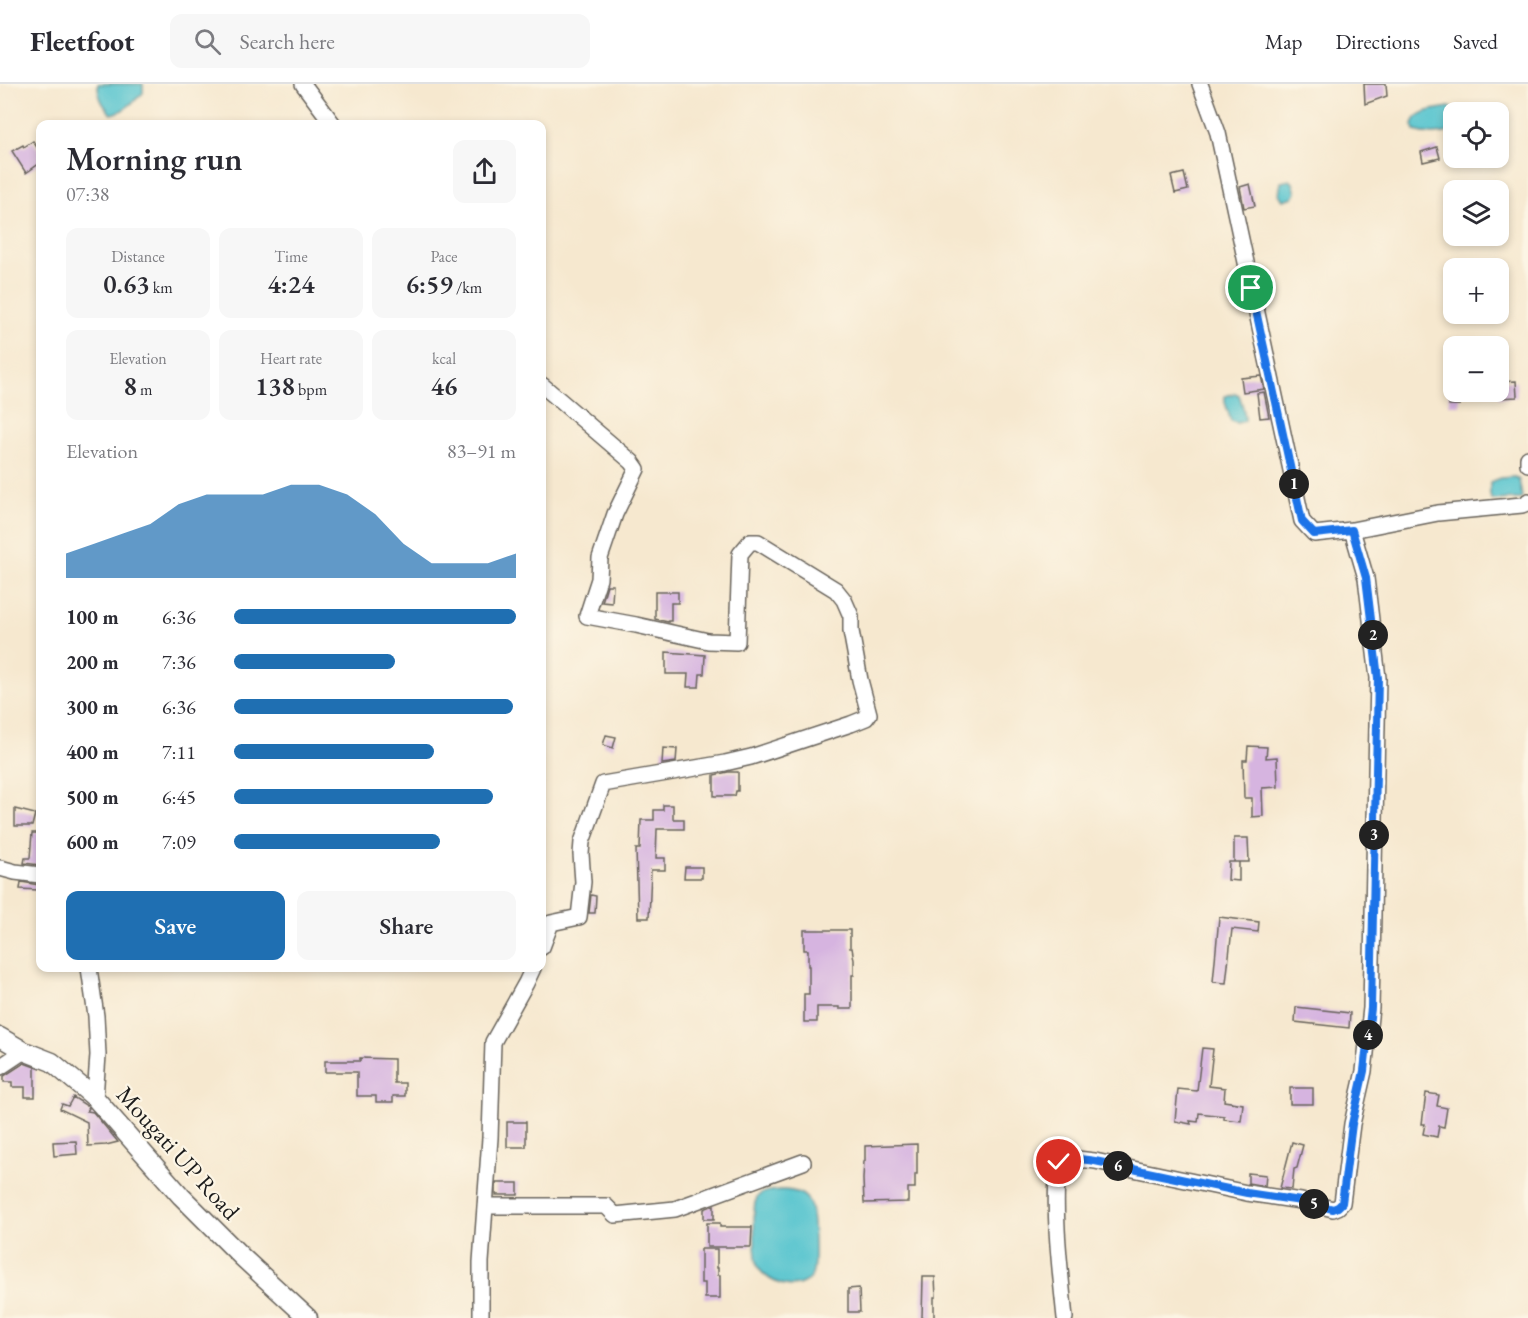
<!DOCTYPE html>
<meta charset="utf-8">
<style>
:root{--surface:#fff;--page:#f7f7f7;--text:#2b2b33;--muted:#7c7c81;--line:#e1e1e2;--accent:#1f6fb2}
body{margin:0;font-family:"EB Garamond",serif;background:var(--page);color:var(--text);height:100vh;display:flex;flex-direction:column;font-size:22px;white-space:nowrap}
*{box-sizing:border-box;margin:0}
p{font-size:20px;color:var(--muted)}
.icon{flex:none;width:33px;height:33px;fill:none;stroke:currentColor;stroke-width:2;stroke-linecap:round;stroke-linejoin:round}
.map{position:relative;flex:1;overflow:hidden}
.drawer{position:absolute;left:36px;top:36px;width:510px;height:852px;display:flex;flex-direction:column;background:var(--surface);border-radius:12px;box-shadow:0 3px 9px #0003}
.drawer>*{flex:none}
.tools{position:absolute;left:1443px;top:18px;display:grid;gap:12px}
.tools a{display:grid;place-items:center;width:66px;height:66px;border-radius:12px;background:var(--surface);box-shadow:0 3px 9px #0003;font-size:30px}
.pin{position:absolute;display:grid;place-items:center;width:51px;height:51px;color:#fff;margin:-26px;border:3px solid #fff;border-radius:50%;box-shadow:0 2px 6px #0007}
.km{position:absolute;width:30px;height:30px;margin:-15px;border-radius:50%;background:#222;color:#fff;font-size:16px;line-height:30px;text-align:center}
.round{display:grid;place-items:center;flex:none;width:63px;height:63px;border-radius:12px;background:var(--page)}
.head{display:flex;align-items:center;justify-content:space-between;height:102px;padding:0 30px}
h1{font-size:33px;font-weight:600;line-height:45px}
.stats{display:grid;grid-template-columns:repeat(3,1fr);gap:9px;height:102px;padding:6px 30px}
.stats div{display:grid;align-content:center;border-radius:12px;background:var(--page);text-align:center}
.stats b{font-size:26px;font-weight:600}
.stats small{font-size:16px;font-weight:400}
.stats p{font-size:16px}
.chart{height:168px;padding:12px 30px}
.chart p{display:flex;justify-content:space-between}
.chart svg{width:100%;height:108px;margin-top:6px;fill:var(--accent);opacity:.7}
.button{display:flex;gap:12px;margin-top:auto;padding:12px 30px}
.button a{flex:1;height:69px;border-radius:12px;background:var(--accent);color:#fff;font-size:24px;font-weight:600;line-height:69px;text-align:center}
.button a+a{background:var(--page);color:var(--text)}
ul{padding:0 30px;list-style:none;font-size:20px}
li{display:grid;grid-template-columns:96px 72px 1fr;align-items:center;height:45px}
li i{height:15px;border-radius:8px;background:var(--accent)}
header{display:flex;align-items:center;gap:36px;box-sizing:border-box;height:84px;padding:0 30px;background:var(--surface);border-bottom:2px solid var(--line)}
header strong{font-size:28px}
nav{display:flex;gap:33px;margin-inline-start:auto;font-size:21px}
.search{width:420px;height:54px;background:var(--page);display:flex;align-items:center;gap:15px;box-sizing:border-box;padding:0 21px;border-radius:12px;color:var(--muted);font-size:22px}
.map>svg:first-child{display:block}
.water{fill:#58c5cf;stroke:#3a7076;stroke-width:1.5}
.building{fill:#d6b4e0}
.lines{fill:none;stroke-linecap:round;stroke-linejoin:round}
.minor-casing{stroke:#68635b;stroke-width:18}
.tertiary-casing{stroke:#68635b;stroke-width:21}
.minor{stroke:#fff;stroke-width:15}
.tertiary{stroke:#fff;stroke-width:18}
.route-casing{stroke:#fff;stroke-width:12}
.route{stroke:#1a73e8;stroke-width:8}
.labels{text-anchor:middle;stroke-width:4.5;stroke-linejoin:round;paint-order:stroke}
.street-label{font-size:24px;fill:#1c1c1c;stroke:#fcf5e5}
</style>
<header>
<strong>Fleetfoot</strong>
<div class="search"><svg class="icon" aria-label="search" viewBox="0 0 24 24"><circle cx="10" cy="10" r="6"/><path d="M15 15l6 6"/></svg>Search here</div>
<nav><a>Map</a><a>Directions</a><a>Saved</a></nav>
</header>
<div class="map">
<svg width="1528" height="1234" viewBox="0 0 1528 1234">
<rect width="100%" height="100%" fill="#fcf5e5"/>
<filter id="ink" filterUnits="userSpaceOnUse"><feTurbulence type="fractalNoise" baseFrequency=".0167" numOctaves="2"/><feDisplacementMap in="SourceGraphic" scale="12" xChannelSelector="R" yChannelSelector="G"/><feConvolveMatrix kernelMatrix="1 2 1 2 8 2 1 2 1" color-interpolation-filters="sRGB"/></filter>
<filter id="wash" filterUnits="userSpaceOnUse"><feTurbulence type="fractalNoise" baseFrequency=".008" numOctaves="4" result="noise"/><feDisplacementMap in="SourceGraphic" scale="24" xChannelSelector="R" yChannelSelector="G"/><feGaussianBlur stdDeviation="1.35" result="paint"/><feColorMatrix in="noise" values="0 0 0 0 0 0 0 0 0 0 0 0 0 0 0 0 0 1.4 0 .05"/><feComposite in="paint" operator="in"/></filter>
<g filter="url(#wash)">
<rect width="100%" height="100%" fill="#f6e8cf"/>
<path class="water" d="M98,0H143V9C134,17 123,29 111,30C103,21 97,12 98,0Z
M1450,23L1457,28H1454L1453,47C1440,51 1428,51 1414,47C1408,27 1437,25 1450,23Z
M1290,96L1293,99L1296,109L1293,113L1283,116L1279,110L1281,98Z
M1235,309L1239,311C1242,320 1245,327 1245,337L1237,339L1231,337L1225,318V312Z
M1515,393L1519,396L1522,413L1521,415L1492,416L1490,412V398L1500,394Z
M781,1106C791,1106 804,1108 809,1118C814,1128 816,1180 812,1191C810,1196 804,1199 798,1201C784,1204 766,1196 758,1183C755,1178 753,1126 755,1119C756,1116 757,1113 759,1111C765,1106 774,1107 781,1106Z"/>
<g id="blocks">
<path class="building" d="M1364,0H1386L1387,12L1365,20Z
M33,57L40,68V79L26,89L12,67L23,61L24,63Z
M1437,63L1440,74L1423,78L1421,68Z
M1184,89L1188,106L1175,109L1171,92Z
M1250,100L1255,122L1244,124L1240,103Z
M1261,292L1264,305L1243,308L1241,294Z
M1516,297L1517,313L1498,314V298Z
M1264,308L1269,333L1260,334L1257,309Z
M1449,308H1459L1460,321H1449Z
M607,501H613L612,519L602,518Z
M655,508H678V519H671V537H668V538L655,535Z
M666,568L705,571L704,590H700L699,603H687L688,590H666Z
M606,651L616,653L613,664L603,661Z
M1248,662L1267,663L1266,674L1277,673L1278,703L1262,704L1263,732L1252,733V714H1244L1243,676H1247Z
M663,664L677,665L676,678L662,680Z
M728,688H738V707H736L735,712H714V691Z
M663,721H673V735H684V745H657L656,774H665V786H651L649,834H638L636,765H640L641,736H654V726H663Z
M15,725L35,730L32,742H15Z
M32,749H40V781L24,779L25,774H30Z
M1234,754H1248L1249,778H1234Z
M1229,778H1239V797L1228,796Z
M685,783H702V794H684Z
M21,798L39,801L38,806L20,805Z
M591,811L596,812L595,829H589Z
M1219,833L1259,838L1258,848L1232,845L1226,899L1213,898Z
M804,846H850V864H852L854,876V891H852V925H839V923H817V938H804V910H809V882H808V866H804Z
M1296,923L1350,929L1349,944L1295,938Z
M1202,964L1213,965L1209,1002L1225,1004L1224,1017L1243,1020L1241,1037L1224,1035V1032L1199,1029L1198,1038L1190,1037L1191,1040L1175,1037L1178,1005L1197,1007Z
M360,974L394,975V999H405V1012H393V1018H376V1012H357V988H325V977H360Z
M24,979L35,983V1013H25V1003H12V998H4V992Z
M1290,1004H1313V1020H1290Z
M1426,1009L1439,1011L1437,1022L1447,1024L1444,1043L1439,1042L1437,1053L1423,1050L1425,1040H1422Z
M73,1013L87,1022L89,1024L87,1027L93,1028L118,1058L106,1061L88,1062L87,1038L60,1025L62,1020L68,1022Z
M507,1038H526V1063H507Z
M76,1057L77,1070L54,1072L53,1058Z
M1292,1058L1303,1061L1297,1084L1294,1085L1292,1105L1280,1104Z
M917,1060V1090H915V1104H908V1118L864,1119L863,1095L864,1077H865V1062Z
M1248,1089L1266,1091L1265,1102L1248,1099Z
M496,1099H518V1111H496Z
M714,1121V1135H704V1125Z
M707,1139H720V1143H752L751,1163H707Z
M701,1165H717V1184H718V1191H720V1214H705V1199H701Z
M923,1193H935L936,1213H934V1234H922Z
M859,1204L860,1228H848V1205Z"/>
</g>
</g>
<g filter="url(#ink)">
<use href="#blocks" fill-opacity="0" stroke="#68635b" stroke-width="1.5"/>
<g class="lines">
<g class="minor-casing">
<path id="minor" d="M303,0L333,40
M1200,0L1218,49L1302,437L1314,450L1352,446L1438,429L1522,421L1527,419L1528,417
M542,301L632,378L637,385L615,430L600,474L599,495L587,532L636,541L708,557L737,558L740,470L750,458H758L836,506L844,516L851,532V547L860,596L869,630L866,634L851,640L751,673L725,679L603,700L582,758L581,770L583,798L579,833L551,839L542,863
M1528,374V380
M0,784L15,788L40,791
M89,884L96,932L98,971L95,1014
M0,983L24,967
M485,1122H606L615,1131L675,1125L803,1078
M481,1234V1178L490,1054L493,958L526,899L533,884
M1065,1234C1060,1184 1053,1131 1058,1081C1066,1071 1083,1076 1095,1077L1247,1109L1301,1117L1333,1125L1338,1123L1342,1119L1352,1040L1364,987L1371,924L1378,594L1366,494L1352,446"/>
</g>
<g class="tertiary-casing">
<path id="tertiary" d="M0,953L24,967L52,978L95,1014L181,1112L242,1173L308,1234"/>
</g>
<use href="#minor" class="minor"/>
<use href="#tertiary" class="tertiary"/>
</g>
</g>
<g class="lines" filter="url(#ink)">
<g class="route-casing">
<path id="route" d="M1059,1078C1070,1072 1084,1076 1095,1077L1247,1109L1301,1117L1333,1125L1338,1123L1342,1119L1352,1040L1364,987L1371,924L1378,594L1366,494L1352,446L1314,450L1302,437L1251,204"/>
</g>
<use href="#route" class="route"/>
</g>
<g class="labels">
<g class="street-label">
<text transform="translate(178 1069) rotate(48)" y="8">Mougati UP Road</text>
</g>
</g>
</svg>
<div class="tools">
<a><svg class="icon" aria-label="locate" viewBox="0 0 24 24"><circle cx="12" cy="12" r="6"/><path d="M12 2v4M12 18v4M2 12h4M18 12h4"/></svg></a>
<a><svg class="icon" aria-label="layers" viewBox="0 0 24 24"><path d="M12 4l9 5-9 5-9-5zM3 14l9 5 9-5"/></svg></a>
<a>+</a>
<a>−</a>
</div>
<div class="pin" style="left:1251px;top:204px;background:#1e9e55"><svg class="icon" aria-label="arrive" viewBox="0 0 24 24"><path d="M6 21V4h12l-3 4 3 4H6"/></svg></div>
<div class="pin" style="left:1059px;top:1078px;background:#d93025"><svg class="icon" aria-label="check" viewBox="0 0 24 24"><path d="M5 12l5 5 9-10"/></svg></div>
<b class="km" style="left:1294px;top:400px">1</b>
<b class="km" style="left:1373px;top:551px">2</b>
<b class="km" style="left:1374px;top:751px">3</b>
<b class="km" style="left:1368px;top:951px">4</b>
<b class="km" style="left:1314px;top:1120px">5</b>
<b class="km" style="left:1118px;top:1082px">6</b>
<section class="drawer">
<div class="head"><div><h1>Morning run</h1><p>07:38</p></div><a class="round"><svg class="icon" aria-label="share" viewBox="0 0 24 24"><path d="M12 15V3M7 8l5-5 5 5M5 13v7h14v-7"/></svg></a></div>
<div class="stats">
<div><p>Distance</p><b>0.63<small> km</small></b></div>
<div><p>Time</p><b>4:24</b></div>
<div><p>Pace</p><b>6:59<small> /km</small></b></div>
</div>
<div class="stats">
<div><p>Elevation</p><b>8<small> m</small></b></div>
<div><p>Heart rate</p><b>138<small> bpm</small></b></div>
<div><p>kcal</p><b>46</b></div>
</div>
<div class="chart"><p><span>Elevation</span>83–91 m</p>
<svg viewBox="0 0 160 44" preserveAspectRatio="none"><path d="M0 44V34L10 30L20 26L30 22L40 14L50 10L60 10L70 10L80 6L90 6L100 10L110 18L120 30L130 38L140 38L150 38L160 34V44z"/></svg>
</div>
<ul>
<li><b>100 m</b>6:36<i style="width:100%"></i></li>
<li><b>200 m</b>7:36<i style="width:57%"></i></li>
<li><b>300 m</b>6:36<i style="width:99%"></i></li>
<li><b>400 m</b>7:11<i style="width:71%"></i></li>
<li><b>500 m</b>6:45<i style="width:92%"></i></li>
<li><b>600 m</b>7:09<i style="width:73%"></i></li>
</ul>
<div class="button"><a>Save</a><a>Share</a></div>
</section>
</div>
